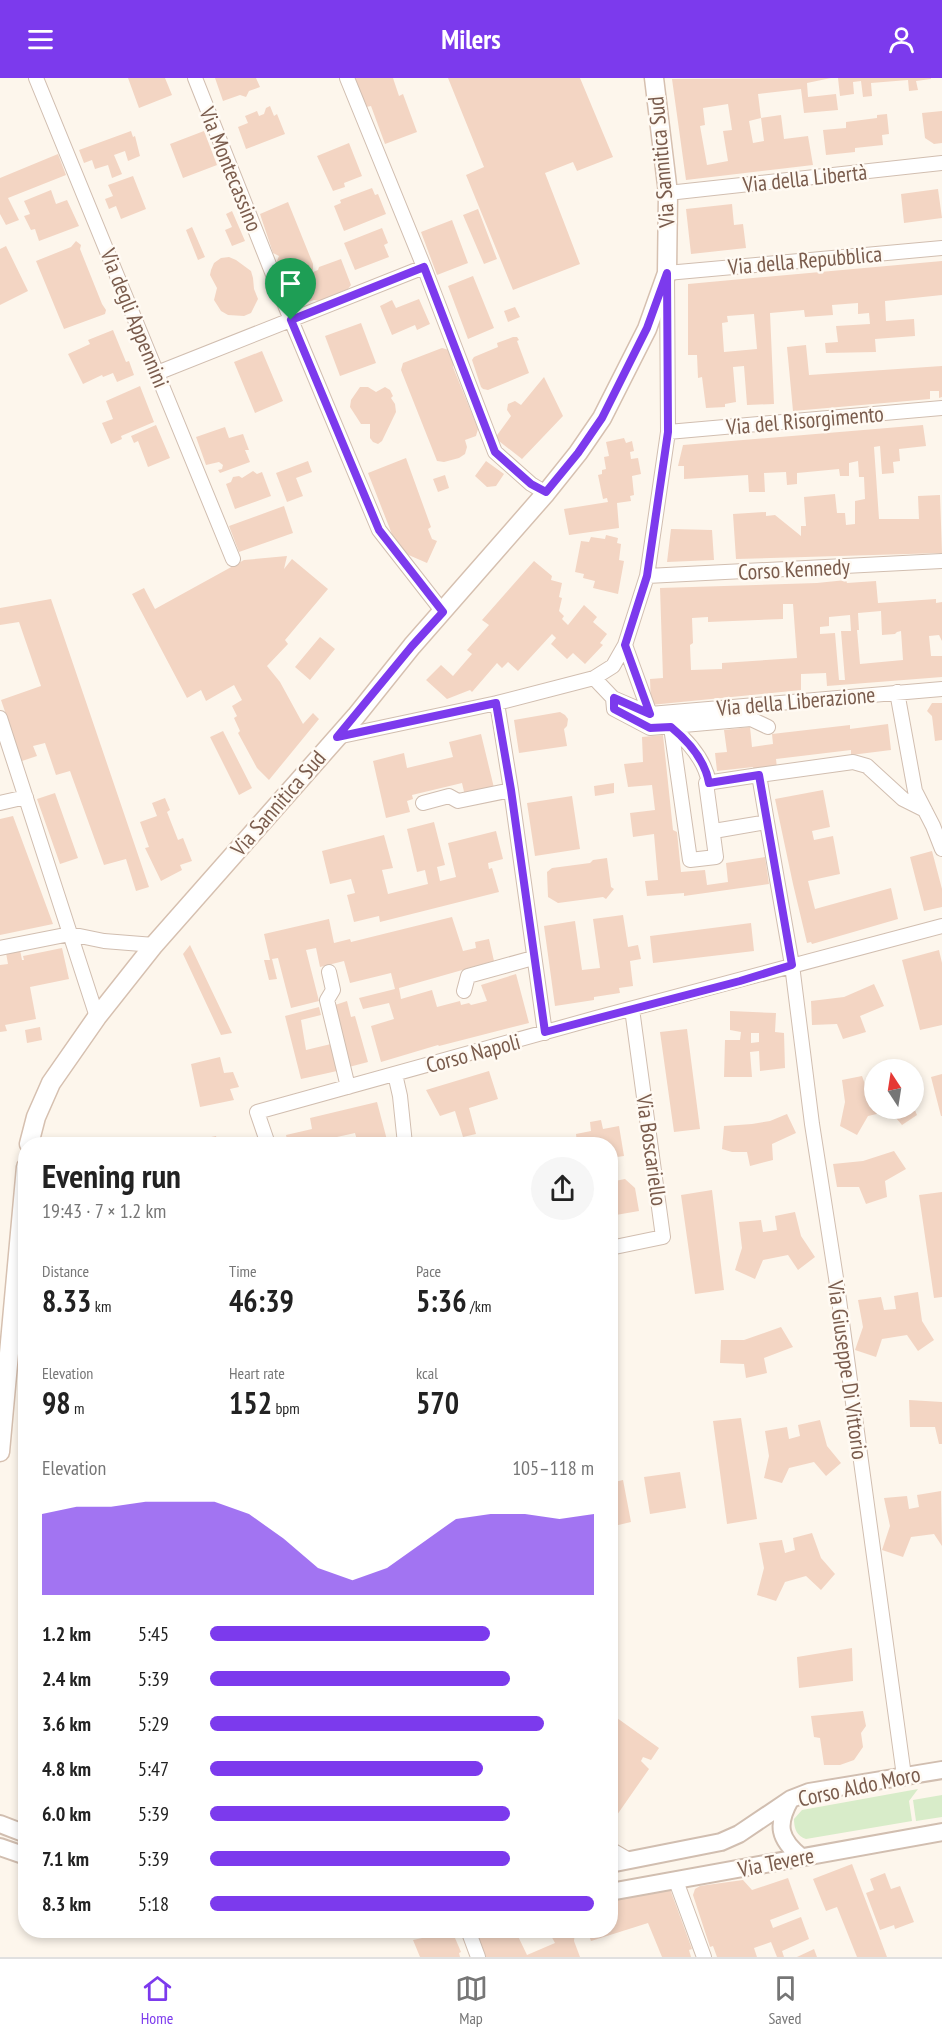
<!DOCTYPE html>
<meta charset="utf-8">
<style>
:root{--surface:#fff;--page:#f6f6f6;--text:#222;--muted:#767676;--line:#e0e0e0;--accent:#7c3aed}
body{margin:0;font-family:"PT Sans Narrow",sans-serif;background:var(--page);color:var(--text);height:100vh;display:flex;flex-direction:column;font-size:22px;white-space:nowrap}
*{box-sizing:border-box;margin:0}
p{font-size:20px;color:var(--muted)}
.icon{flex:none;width:33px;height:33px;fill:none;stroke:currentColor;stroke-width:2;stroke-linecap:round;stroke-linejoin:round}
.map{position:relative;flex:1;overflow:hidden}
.panel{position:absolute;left:18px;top:1059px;width:600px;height:801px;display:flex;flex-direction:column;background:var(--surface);border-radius:24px;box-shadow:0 3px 9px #0003}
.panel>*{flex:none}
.needle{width:39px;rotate:348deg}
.controls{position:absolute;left:864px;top:981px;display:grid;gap:12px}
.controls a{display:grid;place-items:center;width:60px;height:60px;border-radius:50%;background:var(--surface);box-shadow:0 3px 9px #0003;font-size:30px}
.pin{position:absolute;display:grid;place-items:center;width:51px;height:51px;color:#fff;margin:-62px -26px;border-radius:50% 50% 50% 0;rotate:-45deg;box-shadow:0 0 6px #0007}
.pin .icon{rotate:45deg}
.round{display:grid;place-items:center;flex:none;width:63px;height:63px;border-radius:32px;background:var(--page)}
.summary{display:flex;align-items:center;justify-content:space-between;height:102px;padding:0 24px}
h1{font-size:33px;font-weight:700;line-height:45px}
.figures{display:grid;grid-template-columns:repeat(3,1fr);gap:9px;height:102px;padding:6px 24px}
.figures div{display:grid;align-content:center}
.figures b{font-size:30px;font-weight:700}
.figures small{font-size:16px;font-weight:400}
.figures p{font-size:16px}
.chart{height:168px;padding:12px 24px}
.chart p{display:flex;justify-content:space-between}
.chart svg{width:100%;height:108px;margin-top:6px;fill:var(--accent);opacity:.7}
ul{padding:0 24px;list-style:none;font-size:20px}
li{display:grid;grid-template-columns:96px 72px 1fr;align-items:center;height:45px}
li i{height:15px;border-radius:8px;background:var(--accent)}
header{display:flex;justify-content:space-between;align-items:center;height:78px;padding:0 24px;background:var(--accent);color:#fff;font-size:27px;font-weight:700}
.tabs{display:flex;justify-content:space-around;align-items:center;height:84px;border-top:2px solid var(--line);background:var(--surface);font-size:16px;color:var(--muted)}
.tabs a{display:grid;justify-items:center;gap:3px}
.tabs .active{color:var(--accent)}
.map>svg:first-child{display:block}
.green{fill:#d8ecc9}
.building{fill:#f3d5c3;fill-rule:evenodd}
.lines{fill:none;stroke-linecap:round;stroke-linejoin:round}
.minor-casing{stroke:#d1beb0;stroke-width:16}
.tertiary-casing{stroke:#d1beb0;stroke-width:20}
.secondary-casing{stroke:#d6c0b0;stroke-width:21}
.minor{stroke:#fff;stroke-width:14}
.tertiary{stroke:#fff;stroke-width:16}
.secondary{stroke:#fff;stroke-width:18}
.route-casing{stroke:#fff;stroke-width:12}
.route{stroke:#7c3aed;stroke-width:8}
.labels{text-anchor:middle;stroke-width:5;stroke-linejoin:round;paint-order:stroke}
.street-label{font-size:22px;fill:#7a5c4d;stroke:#fffaf3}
</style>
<header><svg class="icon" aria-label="menu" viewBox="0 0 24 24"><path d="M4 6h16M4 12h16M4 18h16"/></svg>Milers<svg class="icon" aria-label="person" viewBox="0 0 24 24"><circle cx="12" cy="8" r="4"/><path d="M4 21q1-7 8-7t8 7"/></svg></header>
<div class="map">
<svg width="942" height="1879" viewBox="0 0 942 1879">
<rect width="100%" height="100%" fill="#fdf6ec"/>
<path class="green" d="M918,1711L909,1723L912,1743L806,1761C797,1758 794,1751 794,1741L802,1732Z
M942,1717V1739L916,1743L913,1722Z"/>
<path class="building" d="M128,0H165L172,17L139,30Z
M215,0H256L260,9L249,13L246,19L240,17L223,23Z
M355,0H393L399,18L403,16L417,54L385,66L371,28L366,29Z
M448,0H580L613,79L577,93L573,84L545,95L580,186L513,212L466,97L484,89Z
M831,0L807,5L808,19L836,16L838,32L804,35L801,11L758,16L761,40L749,43L753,65L764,63L761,40L781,37L784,61L808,58L813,87L686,102L672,1ZM728,26L732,52L723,53L728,83L707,87L700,48L705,47L703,30Z
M838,0H931V1L916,3L918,12L909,13L908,2L871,5L872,18L863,19L861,3L853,4L854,16L840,18Z
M270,28L274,38L277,36L285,56L246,71L238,49L248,45L245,38L257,33L259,38L264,36L266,30Z
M942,33V65L934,66L925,60L922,35Z
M887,36L889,56L882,57L883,67L855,70V74L826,77L823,52L846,50V44L877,40V37Z
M131,53L133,59L135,58L140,78L128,83L125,73L114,77L122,96L112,100L108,87L95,91L92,82L84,85L79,72Z
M204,53L217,87L183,100L170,66Z
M349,65L362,98L344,105L345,109L333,113L317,78Z
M58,76L66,97L8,120L19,142L6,147L0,136V100Z
M133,98L146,131L121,141L116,128L109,131L105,121L113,118L108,107Z
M372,110L375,117L378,116L386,136L344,153L334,128L341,125L340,122Z
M938,111L942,140L904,145L901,116Z
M51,112L56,126L67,122L79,148L39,163L35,151L31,152L24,138L30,136L24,123Z
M288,124L313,186V194L318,192L319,189L341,181L351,207L348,211L319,223L314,222L298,227L292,212L288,210L277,183L279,178L273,175L260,136Z
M732,126L734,147L743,146L746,170L691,176L686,131Z
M478,131L497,181L484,186L463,137Z
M232,133L245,163L232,168L225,152L232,149L226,136Z
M452,142L468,185L437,197L421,154Z
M192,149L205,179L198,182L186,152Z
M382,150L388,165L384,167L389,179L355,192L344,165Z
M76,163L81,167L80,171L102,226L106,232L105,236L64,251L36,183L71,169Z
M6,168L28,213L0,227V171Z
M229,179L236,182L251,193L253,200L254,211L258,221L251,235L244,238L228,237L221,233L214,222L217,210L210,197L211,192L214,185L221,180Z
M942,183V217L885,223L886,243L914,241L915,258L875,261L876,274L826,275L825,265L838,264L836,248L870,246L869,235L858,236V225L832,227L833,237L805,239L804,232L770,235L774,326L747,327L744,288L733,289L736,324L725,326V329L706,330L702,299L698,300L697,277H688V206ZM754,236L757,271L724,274L722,245L728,244L727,238Z
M473,198L494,250L468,261L448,208Z
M419,221L430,246L417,252L415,247L392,257L380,228L392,222L396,230Z
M515,229L520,239L508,244L504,233Z
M361,245L376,285L340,298L325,258Z
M113,252L126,284L129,283L134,297L117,304L113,295L103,299L102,297L83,306L68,276L90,266L88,262Z
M513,259H517L519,262L517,263L529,295L488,312L483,311L481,309L472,282L474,279L498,269L497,265Z
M806,267L809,297L942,288V319L939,320V313H930V321L793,333L787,269Z
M442,270L449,272L454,285L453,289L478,351L476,358L465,362L467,369L465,376L459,380L444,384L437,383L401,292L403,285Z
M262,273L283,323L255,335L234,284Z
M544,299L563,338L522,381L495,360L511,338L507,332L508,326L515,323L521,327Z
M140,308L154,344L121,358L122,361L111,366L102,345L113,341L106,323Z
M360,309H368L376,314L385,309L390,312L393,318L391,320L395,326L396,334L382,363L378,366L373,364L370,360V346H361L350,329L351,322Z
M156,347L170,380L148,389L138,363L134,365L131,358Z
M923,347L926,368L899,371L900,383L893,384L894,395L882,396L880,368L874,369L879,441H919L918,418L940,417L942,475L736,481L733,436L766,434V438L775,437L801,458V448H806L804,419L835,416L837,435H845L846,447L855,446V423L865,421L864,399H859L858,383L849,385V398H840L839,391L797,395V406L787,407L786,394L764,395L765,414H749L748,397L684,401V388H678L683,367Z
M225,349L229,360L243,356L249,372H245L250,384L220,395L218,392L222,391L223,387L219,384L206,387L196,359Z
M624,360L626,365L632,363L634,373L630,374L631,381L638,380L641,396L632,398L634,417L630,418L631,423L617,425L619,450L569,457L564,431L608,424L607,420L603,421L598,397L602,396V392L606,391L604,379L609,378L606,364Z
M406,380L431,449L428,451L432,461L437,463L427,485L404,475L397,469L368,395Z
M308,383L312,394L296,400L303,418L287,424L276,395Z
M486,383L504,396L496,408L487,409L475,398Z
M253,393L257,396L262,394L271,418L235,431L226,406L231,404L233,399L239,398L242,400Z
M445,397L449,410L438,414L433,401Z
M284,428L293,455L239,474L229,448Z
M671,451L712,452L714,482L667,484Z
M606,457L618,460L617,465L621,466L619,482L624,483L618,516L593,510L595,503L583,500L584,496L575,494L581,463L589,464L591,459L605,461Z
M287,478L284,491L292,481L328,511L285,562L288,566L267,588L280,604L303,646L313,635L319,641L269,702L257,690L238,655L240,653L234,640L237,638L232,628L242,622L234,607L206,623L201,612L187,620L132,516L144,510L155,531L244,482Z
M534,483L552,498L551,502L562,505L559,519L562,520L559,533L564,538L562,541L568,547L584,527L597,539L593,544L607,556L600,565L603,567L585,586L573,575L567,581L551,566L556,560L552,556L518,593L508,584L502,590L497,585L472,614L470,612L447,621L426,602L441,587L453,598L472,576L467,572L489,547L482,542Z
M846,502L847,505L876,503L878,525L936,521V525L942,524V563L939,557L929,558L931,578H942V599L827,608L826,595L801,596V612L651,627L650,601L663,600L660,510L817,505ZM783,526H793L797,580L722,585V591L691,592L690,567L693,565L692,540L708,539V544L783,541ZM881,533L882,557L895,556L897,554L901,553L903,582L860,586L857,552H859L858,535ZM850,537L851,553H841L845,602H839L835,555L820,556V549L829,548V539Z
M51,521L149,809L136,813L126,781L104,787L70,693L56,697L45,665L33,668L37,678L22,683L1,622L41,608L19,544L0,547V530Z
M320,559L335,571L310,602L295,589Z
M932,625H942V662L935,663L932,638L927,633Z
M560,634L565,637L568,641L567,648L564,651L567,668L519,675L514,642Z
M888,646L891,672L851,677V672L776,681L777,690L754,693L753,689L717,693L715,675L727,674L724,652L750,649L752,669L773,666L772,656L850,647V651Z
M223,653L252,710L239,717L210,659Z
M481,656L495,714L465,718L462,705L412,717L413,721L407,723L410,734L386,740L373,683L404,675L407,690L453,679L449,664Z
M663,657L673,752L677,754L681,794L705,792L707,807L728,804L726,785L765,779L769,806L684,818V815L647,818L645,803L658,802L654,756L633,759L630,735L655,732L652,707L628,709L624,686L643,684L642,659Z
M614,705V715L595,718L594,708Z
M823,712L830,749L812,753L814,762L833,758L840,796L808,803L815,831L891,810L898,841L812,866L811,864L807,865L793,806L775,721Z
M55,715L78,780L60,786L37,721Z
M572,718L580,771L535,778L527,725Z
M165,720L170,732L167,734L178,762L183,760L192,783L180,787L182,792L161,803L145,770L149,769L140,744L157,738L152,725Z
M13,738L53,846L0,857V741Z
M434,744L445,787L437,789L440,803L456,799L448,765L496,753L503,781L488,785L489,791L492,790L499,814L380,844L379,838L354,844L347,817L355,815L351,801L330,806L322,773L384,757L393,790L382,792L388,816L428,806L425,792L417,794L407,751Z
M932,773L942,811V829L924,833L910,779Z
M607,780L611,809L614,811L606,821L603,819L558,825L548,819L547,794L552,790L590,785L593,782Z
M623,837L628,869L638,867L641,881L630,883L633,908L619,910L620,915L594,919V922L555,928L544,848L575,843L582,892L600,890L593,841Z
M452,839L463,873L476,870L475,864L489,861L494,883L399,910L401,921L432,912L437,929L460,923L461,927L469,925L471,927L487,923L481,907L516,896L529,945L439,968L438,967L381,984L371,948L394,941L389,925L363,931L359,920L395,911L391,895L350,905L344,883L320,889L316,870L306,872L319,923L291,930L278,880L272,881L277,901L269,902L264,882H270L264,856L329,841L334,865L350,861L351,864Z
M751,845L754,873L653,885L650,858Z
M190,867L232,955L221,957L183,876Z
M62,870L69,901L30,909L36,941L5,947L7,953L0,954V887L8,886L6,875L20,872L22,882H24L23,878Z
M939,872L942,885V947L920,952L902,882Z
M874,906L884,928L860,938L866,954L843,961L837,946L812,947L811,923L844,919Z
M347,923L351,939L355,938L368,984L349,989L332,928Z
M319,929L321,937L301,942L306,972L331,966L337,993L301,1001L285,938Z
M730,933L776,935L775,954L784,955L785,990L760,993L759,973L750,974L752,999H724L725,962H740L741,954L730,952ZM751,955H759V964L751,965Z
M40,949L42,962L27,965L25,952Z
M687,951L700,1051L674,1054L660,954Z
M220,979L224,995L233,994L239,1009L230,1011L234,1022L200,1029L191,986Z
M489,993L498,1021L469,1030L476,1056L463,1059L455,1033L440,1038L426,1012Z
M942,996V1038H941L931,999Z
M862,998L866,1009L874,1008V1030H914L917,1037L902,1047L890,1033L868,1038L857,1057L840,1048L845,1024L842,1002Z
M377,1024L387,1062L379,1063L378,1059L367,1062L368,1066H358L355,1055L337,1059L338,1066H288L286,1057L312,1051L310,1040Z
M787,1036L796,1055L772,1066L773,1082L750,1088L747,1074H732L722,1071L724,1048L752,1046L770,1043Z
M601,1042L603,1051L619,1048L624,1078L610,1080V1066H577L576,1056L591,1053L590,1044Z
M216,1058L218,1066H188L187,1064Z
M894,1073L906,1091L885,1103L887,1119L866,1126L859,1109H837L833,1086L863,1083Z
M625,1101L635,1110L639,1133L610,1138V1104Z
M712,1112L724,1212L695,1216L681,1117Z
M942,1114V1219L934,1220L919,1117Z
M795,1134L801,1158L815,1179L798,1192L788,1177L763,1182L755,1201L735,1192L742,1170L739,1144L761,1142L763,1154L777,1152L775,1138Z
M918,1214L922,1243L934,1262L918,1273L907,1257L882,1261L876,1279L855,1272L863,1249L858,1222L881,1219L884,1232L896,1231L894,1218Z
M781,1249L793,1269L764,1280L767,1295L746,1300L744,1286L720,1285L721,1262H744Z
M909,1322L942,1324V1366H939L935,1349H910Z
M741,1340L757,1441L727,1446L713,1343Z
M820,1342L827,1368L841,1385L826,1398L814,1384L789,1390L782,1405L764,1400L769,1378L765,1353L787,1349L789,1361L800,1358L798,1347Z
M680,1394L686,1430L650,1436L644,1399Z
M623,1402L631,1444L610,1449V1405Z
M941,1413L942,1468L934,1456L911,1459L903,1479L882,1472L890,1448L884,1420L907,1418L909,1431L919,1429L917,1417Z
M812,1455L821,1480L835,1496L821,1512L806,1498L785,1504L776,1523L757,1517L764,1490L759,1465L782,1462L785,1475L795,1472L793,1460Z
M852,1570L853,1603L799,1610L797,1579Z
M863,1633L866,1648L861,1655L863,1669L854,1682L840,1687H824L820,1660L814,1659L811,1638Z
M610,1635L659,1670L651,1682L643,1679L641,1683L649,1691L610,1747Z
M852,1786L864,1818L887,1879H857L837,1829L826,1833L813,1801Z
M885,1795L891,1811L900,1808L914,1844L895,1851L894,1847L880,1852L866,1815L874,1812L870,1801Z
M788,1800L799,1831L770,1842L773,1850L801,1839L809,1861L782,1873L784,1879H777L771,1864L754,1870L757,1879H717L713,1868L710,1869L693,1817L695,1811L700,1808L743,1802L752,1812Z
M670,1811L692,1871L689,1872L691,1879H662L648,1845L591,1863L587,1852H610V1822Z
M473,1852H515L527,1877L555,1865L548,1852H579L575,1854L574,1863L580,1879H485Z
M454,1853L457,1859L455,1860L461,1874L459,1875L460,1879H420L413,1862Z
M814,1871L817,1879H797Z"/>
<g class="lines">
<g class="minor-casing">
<path id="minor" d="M36,0L233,481
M195,0L291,242L379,452L443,534
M347,0L424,189L495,374L531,406L546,415
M668,115L942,85
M157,295L424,189
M668,354L942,330
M647,498L942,483
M625,567L650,636
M594,600L613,620L650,636L942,611
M897,614L915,713L933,748L942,771
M613,620L614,631L650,650L751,641L768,649
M497,625L511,712L545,955
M0,640L97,939
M671,649L690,782L716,779L706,705L759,697L767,744L714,753
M671,649C688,663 705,682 709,705
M337,659L497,625L594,600L613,588L625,567L647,498L668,354L667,195L942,170
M759,697L853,684L867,688L903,721L925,732
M0,725L26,719
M423,725L449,718L458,723L511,712
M767,744L792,887L812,1046L836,1200L904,1698
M0,870L70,856L104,863L154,867
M329,894L333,912L327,922L348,1009
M464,913L468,898L533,880
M395,996L400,1018L405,1066
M268,1066L257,1034L596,940L942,848
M610,1170L663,1159L632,931
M610,1771L629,1782
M676,1803L704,1879
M468,1852L478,1879"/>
</g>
<g class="tertiary-casing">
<path id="tertiary" d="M790,1722C776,1747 779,1761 801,1779
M0,1746L26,1756
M0,1769L26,1778
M610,1786L721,1764L739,1756L791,1721L809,1714L942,1692
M610,1814L942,1754"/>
</g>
<g class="secondary-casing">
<path id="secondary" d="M29,1066L36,1039L51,1005L97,939L154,867L356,638L412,568L546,415L578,375L602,340L647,251L667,195L668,115L654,0
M0,1374L26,1089"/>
</g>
<use href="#minor" class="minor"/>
<use href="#tertiary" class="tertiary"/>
<use href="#secondary" class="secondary"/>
</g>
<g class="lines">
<g class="route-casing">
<path id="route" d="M424,189L495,374L531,406L546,414L578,375L602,340L647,250L667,195L668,354L647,498L625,567L650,636L614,620V631L650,650L671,649C688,663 705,682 709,705L759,697L792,887L740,903L545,954L511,712L496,625L337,659L412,568L443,534L379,452L291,242Z"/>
</g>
<use href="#route" class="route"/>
</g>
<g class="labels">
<g class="street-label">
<text transform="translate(661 84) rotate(-95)" y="8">Via Sannitica Sud</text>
<text transform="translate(231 91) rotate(68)" y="8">Via Montecassino</text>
<text transform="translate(805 100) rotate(-6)" y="8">Via della Libertà</text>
<text transform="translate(805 182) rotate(-5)" y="8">Via della Repubblica</text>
<text transform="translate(135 240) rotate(68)" y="8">Via degli Appennini</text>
<text transform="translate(805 342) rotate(-5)" y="8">Via del Risorgimento</text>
<text transform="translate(794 491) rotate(-3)" y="8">Corso Kennedy</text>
<text transform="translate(796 623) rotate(-5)" y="8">Via della Liberazione</text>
<text transform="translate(278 725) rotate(-49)" y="8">Via Sannitica Sud</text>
<text transform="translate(473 975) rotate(-15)" y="8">Corso Napoli</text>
<text transform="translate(652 1072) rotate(82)" y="8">Via Boscariello</text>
<text transform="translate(848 1292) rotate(82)" y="8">Via Giuseppe Di Vittorio</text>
<text transform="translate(859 1708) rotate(-12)" y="8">Corso Aldo Moro</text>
<text transform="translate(776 1784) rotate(-11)" y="8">Via Tevere</text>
</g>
</g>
</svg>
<div class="controls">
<a><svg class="needle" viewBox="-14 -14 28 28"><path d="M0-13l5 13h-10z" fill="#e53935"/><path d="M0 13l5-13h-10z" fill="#767676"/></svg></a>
</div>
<div class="pin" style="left:291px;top:242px;background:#1e9e55"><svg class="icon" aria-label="arrive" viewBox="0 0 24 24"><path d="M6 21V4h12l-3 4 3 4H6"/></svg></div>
<section class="panel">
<div class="summary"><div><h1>Evening run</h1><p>19:43 · 7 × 1.2 km</p></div><a class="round"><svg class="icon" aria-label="share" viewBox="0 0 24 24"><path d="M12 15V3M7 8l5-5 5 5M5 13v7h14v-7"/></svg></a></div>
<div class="figures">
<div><p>Distance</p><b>8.33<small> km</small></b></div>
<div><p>Time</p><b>46:39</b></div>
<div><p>Pace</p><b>5:36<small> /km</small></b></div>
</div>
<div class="figures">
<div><p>Elevation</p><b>98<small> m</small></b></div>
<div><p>Heart rate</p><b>152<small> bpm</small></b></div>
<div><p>kcal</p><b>570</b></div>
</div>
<div class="chart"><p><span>Elevation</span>105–118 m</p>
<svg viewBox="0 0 160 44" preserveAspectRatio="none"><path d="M0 44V11L10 8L20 8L30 6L40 6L50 6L60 11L70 21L80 33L90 38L100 33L110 23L120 13L130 11L140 11L150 13L160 11V44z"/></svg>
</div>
<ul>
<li><b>1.2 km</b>5:45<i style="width:73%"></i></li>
<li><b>2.4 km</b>5:39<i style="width:78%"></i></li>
<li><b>3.6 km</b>5:29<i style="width:87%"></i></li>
<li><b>4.8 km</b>5:47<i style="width:71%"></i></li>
<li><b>6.0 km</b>5:39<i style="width:78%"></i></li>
<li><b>7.1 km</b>5:39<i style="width:78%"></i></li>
<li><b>8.3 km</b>5:18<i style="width:100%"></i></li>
</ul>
</section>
</div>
<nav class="tabs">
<a class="active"><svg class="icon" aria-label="home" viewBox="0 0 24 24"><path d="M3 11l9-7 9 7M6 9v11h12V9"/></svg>Home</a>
<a><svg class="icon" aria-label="map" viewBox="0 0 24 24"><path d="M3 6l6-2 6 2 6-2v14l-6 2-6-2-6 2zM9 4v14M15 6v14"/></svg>Map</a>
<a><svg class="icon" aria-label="saved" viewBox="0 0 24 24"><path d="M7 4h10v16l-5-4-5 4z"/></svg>Saved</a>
</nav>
